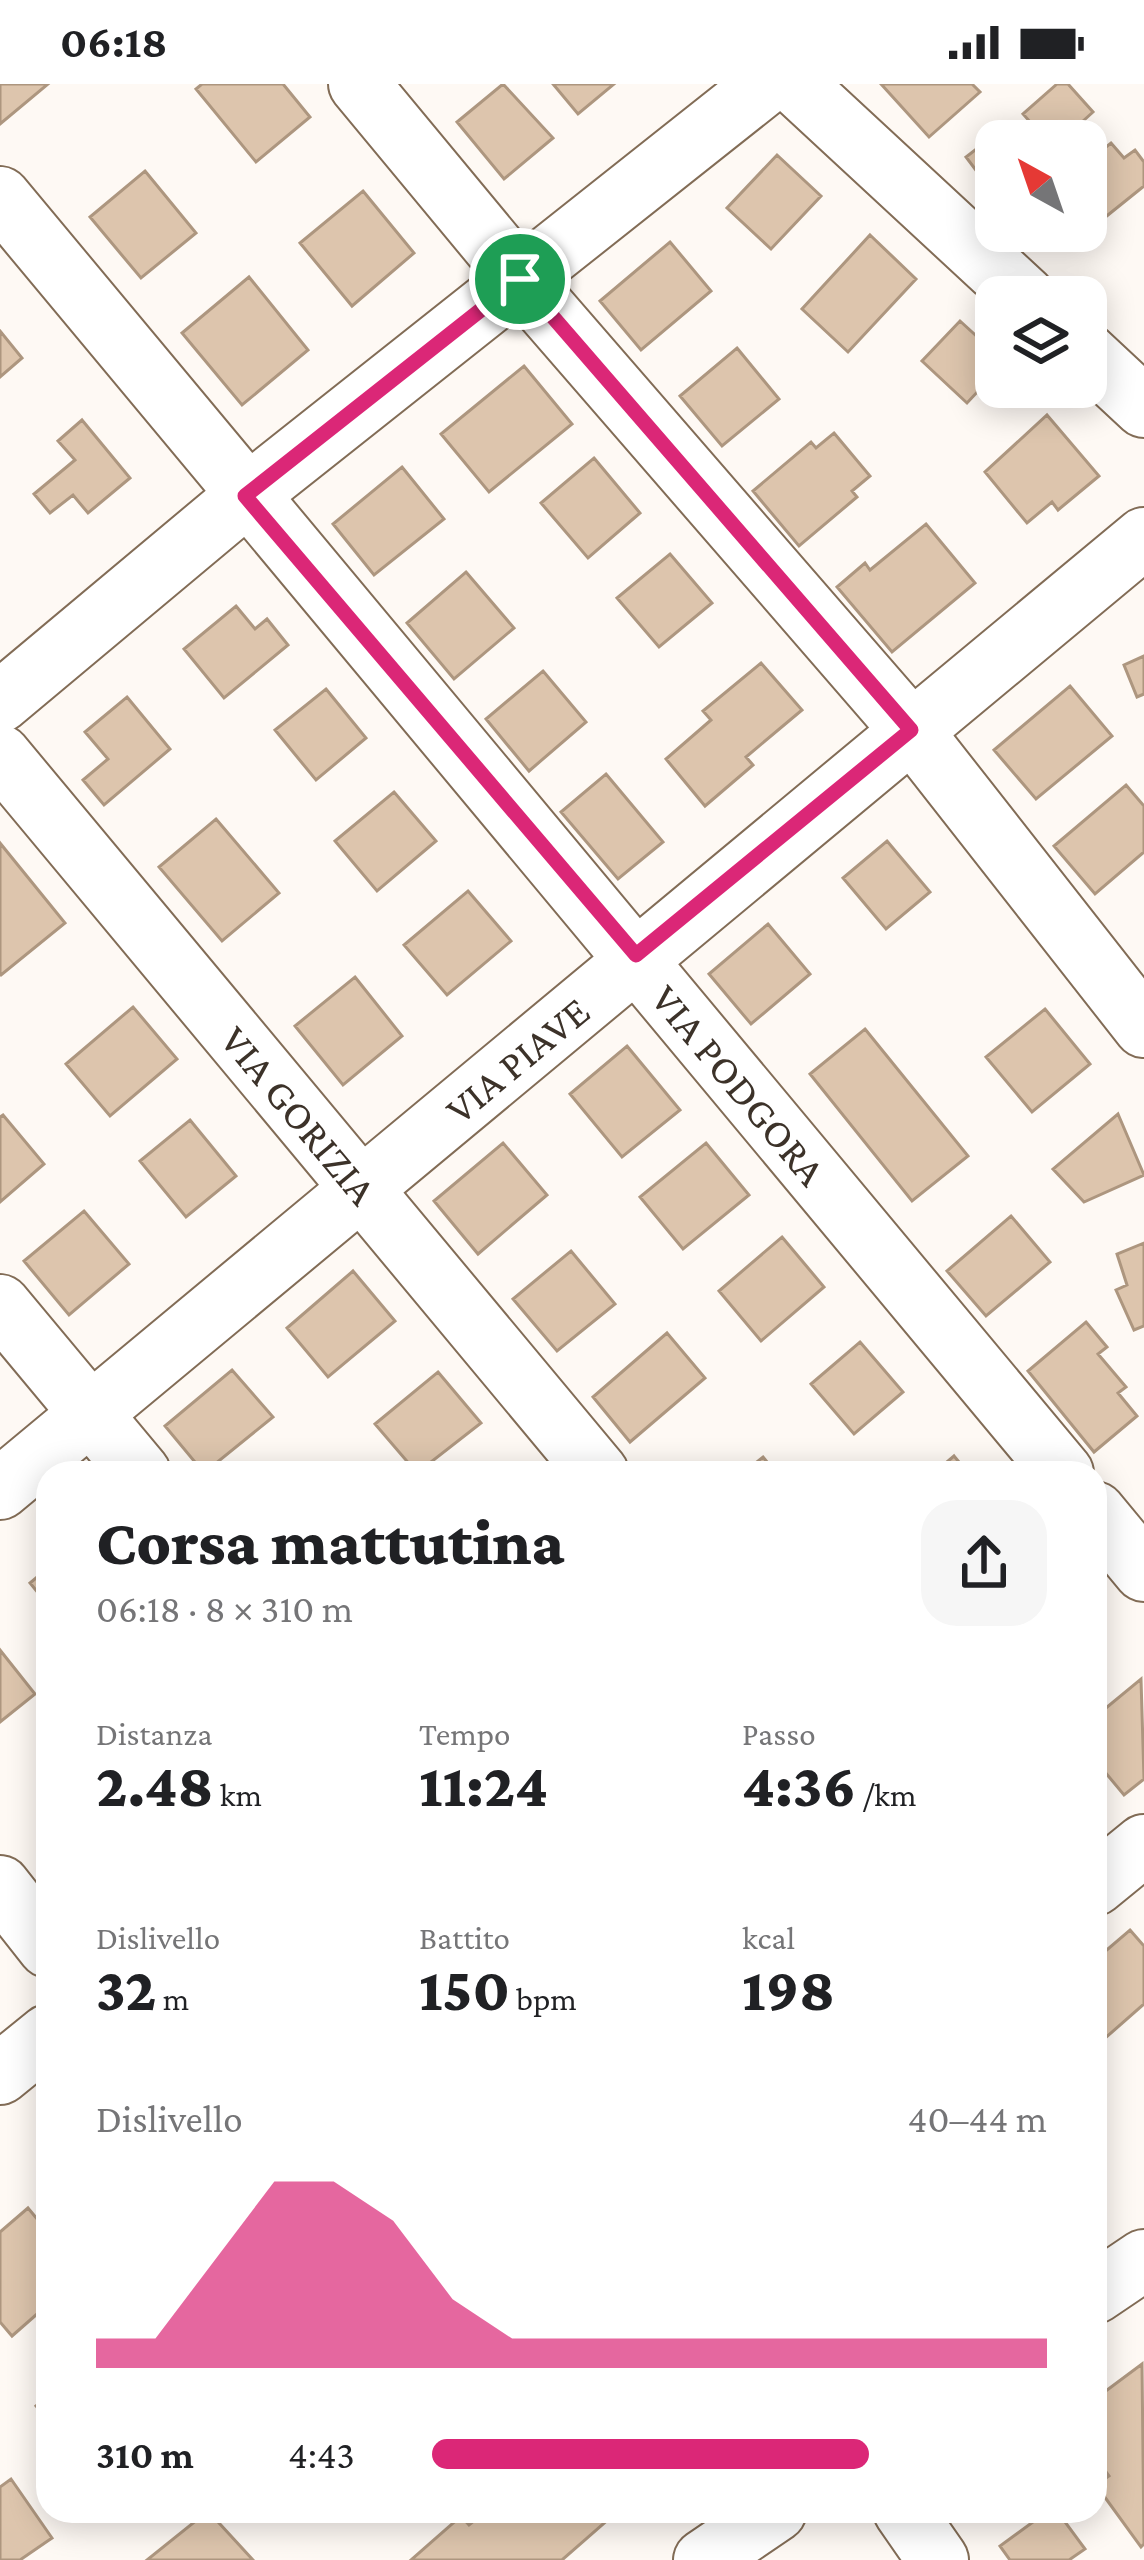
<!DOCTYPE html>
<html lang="it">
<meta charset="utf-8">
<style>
:root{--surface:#fff;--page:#f6f6f6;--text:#202124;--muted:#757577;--accent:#db2777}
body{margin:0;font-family:"Crimson Pro",serif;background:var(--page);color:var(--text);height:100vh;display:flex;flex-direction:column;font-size:45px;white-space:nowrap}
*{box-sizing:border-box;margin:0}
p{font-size:39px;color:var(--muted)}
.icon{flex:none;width:66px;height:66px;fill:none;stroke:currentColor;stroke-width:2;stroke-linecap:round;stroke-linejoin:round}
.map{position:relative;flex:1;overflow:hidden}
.panel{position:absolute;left:36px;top:1377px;width:1071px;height:1062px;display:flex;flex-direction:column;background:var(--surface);border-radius:36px;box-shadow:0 6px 30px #0003}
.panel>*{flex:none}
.needle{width:78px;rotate:320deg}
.buttons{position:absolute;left:975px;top:36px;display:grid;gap:24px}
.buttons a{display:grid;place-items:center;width:132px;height:132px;border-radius:24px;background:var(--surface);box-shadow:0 6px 30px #0003;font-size:60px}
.pin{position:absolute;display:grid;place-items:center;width:102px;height:102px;color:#fff;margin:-51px;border:6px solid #fff;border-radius:50%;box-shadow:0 3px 12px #0007}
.round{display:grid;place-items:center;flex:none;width:126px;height:126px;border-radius:36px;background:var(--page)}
.headline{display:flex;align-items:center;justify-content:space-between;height:204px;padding:0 60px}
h1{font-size:66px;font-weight:800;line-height:90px}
.figures{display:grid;grid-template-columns:repeat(3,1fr);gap:18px;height:204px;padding:12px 60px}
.figures div{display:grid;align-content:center}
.figures b{font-size:60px;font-weight:800}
.figures small{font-size:33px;font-weight:400}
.figures p{font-size:33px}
.chart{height:336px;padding:24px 60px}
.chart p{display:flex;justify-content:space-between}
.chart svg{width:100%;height:216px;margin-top:12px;fill:var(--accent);opacity:.7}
ul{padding:0 60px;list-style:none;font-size:39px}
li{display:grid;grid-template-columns:192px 144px 1fr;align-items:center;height:90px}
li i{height:30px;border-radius:15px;background:var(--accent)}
.status{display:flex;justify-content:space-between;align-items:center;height:84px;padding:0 60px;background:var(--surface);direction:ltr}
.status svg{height:33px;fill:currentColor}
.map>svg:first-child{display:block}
.building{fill:#ddc5ad;stroke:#ad967f;stroke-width:3}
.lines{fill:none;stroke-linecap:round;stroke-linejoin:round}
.minor-casing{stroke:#826c56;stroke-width:64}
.minor{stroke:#fff;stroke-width:60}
.route-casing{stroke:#fff;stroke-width:24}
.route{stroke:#db2777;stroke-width:15}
.labels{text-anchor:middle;stroke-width:9;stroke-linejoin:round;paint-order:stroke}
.street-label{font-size:42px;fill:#3c3229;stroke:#fef9f4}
</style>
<div class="status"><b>06:18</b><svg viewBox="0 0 49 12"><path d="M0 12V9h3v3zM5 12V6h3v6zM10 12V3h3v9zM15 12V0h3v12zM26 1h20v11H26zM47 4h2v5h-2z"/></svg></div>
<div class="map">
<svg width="1144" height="2476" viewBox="0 0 1144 2476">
<rect width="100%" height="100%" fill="#fef9f4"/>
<path class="building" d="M0,0H48L0,40Z
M202,0H283L310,33L256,78L196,5Z
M503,0L553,54L504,95L457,38Z
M553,0H614L578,30Z
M881,0H972L980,8L929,53Z
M1057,0H1068L1093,28L1061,57H1047L1023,30Z
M1006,42L1018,57H996V113L966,73Z
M1111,59L1124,74L1135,66L1144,78V102L1093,143L1086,138V79Z
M777,71L821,112L771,165L727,124Z
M145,87L196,149L141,194L90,133Z
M363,107L414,169L352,222L300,159Z
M870,151L916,195L848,268L802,225Z
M670,158L711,207L641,266L600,217Z
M249,193L308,266L242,321L182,249Z
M960,237L996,270V288L967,319L922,277Z
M0,247L22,274L0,293Z
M737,264L779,315L722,362L680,312Z
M524,282L572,340L489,408L441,350Z
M1047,331L1099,392L1058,426L1052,418L1027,439L985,388Z
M82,336L130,394L88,429L73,411L50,429L34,410L75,376L58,357Z
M834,349L870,392L852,407L857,413L799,462L753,407L811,358L816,364Z
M594,374L640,429L588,474L541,419Z
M402,383L444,435L374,491L333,440Z
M926,440L975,499L892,568L837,503L865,479L870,486Z
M670,470L712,519L659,563L617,514Z
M466,488L514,544L454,595L407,539Z
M236,522L255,545L267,535L288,561L224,614L184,565Z
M1144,572V610L1137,613L1124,581Z
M761,579L802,626L746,673L753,681L705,722L666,675L711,636L703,627Z
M543,587L586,638L529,687L486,635Z
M1070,602L1112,652L1036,715L994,666Z
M326,605L366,654L316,696L275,646Z
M127,613L170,665L104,721L83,696L108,675L85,648Z
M606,690L663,758L618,795L561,728Z
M1126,701L1144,722V768L1095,810L1054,762Z
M394,708L436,757L377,807L335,757Z
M216,735L279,809L222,857L159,783Z
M887,757L930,808L886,845L843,794Z
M0,759L65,839L1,891L0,890Z
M468,807L511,857L447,911L404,861Z
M768,840L810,890L751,940L709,890Z
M355,893L402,952L343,1001L295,942Z
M133,923L177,975L110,1032L66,980Z
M1045,925L1090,980L1032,1028L986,973Z
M865,945L968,1072L912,1117L810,990Z
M627,962L680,1026L622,1073L570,1010Z
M1118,1030L1144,1091L1084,1118L1053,1085Z
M3,1031L44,1080L0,1118V1033Z
M190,1036L236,1092L186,1133L140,1077Z
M503,1059L547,1111L478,1170L434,1117Z
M706,1059L749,1111L683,1165L640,1113Z
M84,1127L129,1180L69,1231L24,1177Z
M1011,1132L1050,1178L986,1232L947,1187Z
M782,1153L824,1203L761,1257L719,1207Z
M1144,1159V1242L1134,1246L1116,1206L1127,1201L1117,1170Z
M571,1167L615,1220L557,1267L513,1215Z
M353,1187L395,1237L328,1293L287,1244Z
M1086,1238L1107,1263L1098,1270L1126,1303L1118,1309L1137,1332L1094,1368L1028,1287Z
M667,1249L705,1294L630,1358L593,1313Z
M860,1258L903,1308L854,1350L811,1300Z
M232,1286L273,1333L204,1389L165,1342Z
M438,1288L481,1339L417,1389L375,1340Z
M954,1372L968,1389H934Z
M763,1373L776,1389H743Z
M48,1484V1521L30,1499Z
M0,1566L35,1610L0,1638Z
M1141,1595L1144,1695L1124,1711L1095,1676V1633Z
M1130,1846L1144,1862V1920L1103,1956L1095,1947V1876Z
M28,2124L48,2148V2227L45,2223L12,2252L0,2238V2148Z
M1142,2280L1144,2460L1141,2463L1096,2401L1109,2392L1095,2373V2315Z
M48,2312V2336L36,2322Z
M11,2395L52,2454L20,2476H0V2403Z
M208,2427L253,2476H147Z
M486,2427H618L562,2476H411L461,2432L469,2441Z
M1048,2427H1057L1085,2465L1069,2476H1010L1000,2462Z"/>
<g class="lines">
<g class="minor-casing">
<g id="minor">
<path d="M359,0L538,216L911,646L1144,943"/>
<path d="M795,0L1025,213"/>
<path id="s1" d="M0,113L1063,1389"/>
<path d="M1086,269L1144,323"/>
<path d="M0,618L245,413L766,0"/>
<path id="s2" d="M0,671L598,1389"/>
<path d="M0,1221L140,1389"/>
<path id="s3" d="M0,1405L1144,454"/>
<path d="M1095,1428L1144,1487"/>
<path d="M1095,1801L1144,1761"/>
<path d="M0,1802L48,1863"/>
<path d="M0,1990L48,1951"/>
<path d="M1095,2209L1144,2176"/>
<path d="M904,2427L938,2476"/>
<path d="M704,2476L776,2427"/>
</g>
</g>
<use href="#minor" class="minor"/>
</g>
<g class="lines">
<g class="route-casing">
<path id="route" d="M520,195L911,646L636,871L245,412Z"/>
</g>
<use href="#route" class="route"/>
</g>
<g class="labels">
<g class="street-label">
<text dy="15" stroke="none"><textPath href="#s3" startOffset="672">VIA PIAVE</textPath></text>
<text dy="15" stroke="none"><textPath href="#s1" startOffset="1155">VIA PODGORA</textPath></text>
<text dy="15" stroke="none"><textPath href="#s2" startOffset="468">VIA GORIZIA</textPath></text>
</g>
</g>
</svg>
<div class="buttons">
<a><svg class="needle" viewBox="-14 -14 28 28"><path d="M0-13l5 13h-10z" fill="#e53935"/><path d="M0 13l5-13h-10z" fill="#757577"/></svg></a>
<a><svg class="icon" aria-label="layers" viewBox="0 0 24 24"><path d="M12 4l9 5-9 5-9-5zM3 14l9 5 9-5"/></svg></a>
</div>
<div class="pin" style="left:520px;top:195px;background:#1e9e55"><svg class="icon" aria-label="arrive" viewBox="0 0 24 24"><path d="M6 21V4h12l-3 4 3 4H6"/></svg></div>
<section class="panel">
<div class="headline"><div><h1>Corsa mattutina</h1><p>06:18 · 8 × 310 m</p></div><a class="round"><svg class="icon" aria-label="share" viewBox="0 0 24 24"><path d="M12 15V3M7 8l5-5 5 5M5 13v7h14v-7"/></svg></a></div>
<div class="figures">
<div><p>Distanza</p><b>2.48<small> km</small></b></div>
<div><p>Tempo</p><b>11:24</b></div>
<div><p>Passo</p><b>4:36<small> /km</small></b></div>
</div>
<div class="figures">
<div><p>Dislivello</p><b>32<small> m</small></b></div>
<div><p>Battito</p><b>150<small> bpm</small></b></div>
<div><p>kcal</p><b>198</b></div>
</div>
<div class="chart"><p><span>Dislivello</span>40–44 m</p>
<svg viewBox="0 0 160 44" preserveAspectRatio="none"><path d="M0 44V38L10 38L20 22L30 6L40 6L50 14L60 30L70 38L80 38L90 38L100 38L110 38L120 38L130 38L140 38L150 38L160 38V44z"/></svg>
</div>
<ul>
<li><b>310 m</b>4:43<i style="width:71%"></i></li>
</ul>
</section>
</div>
